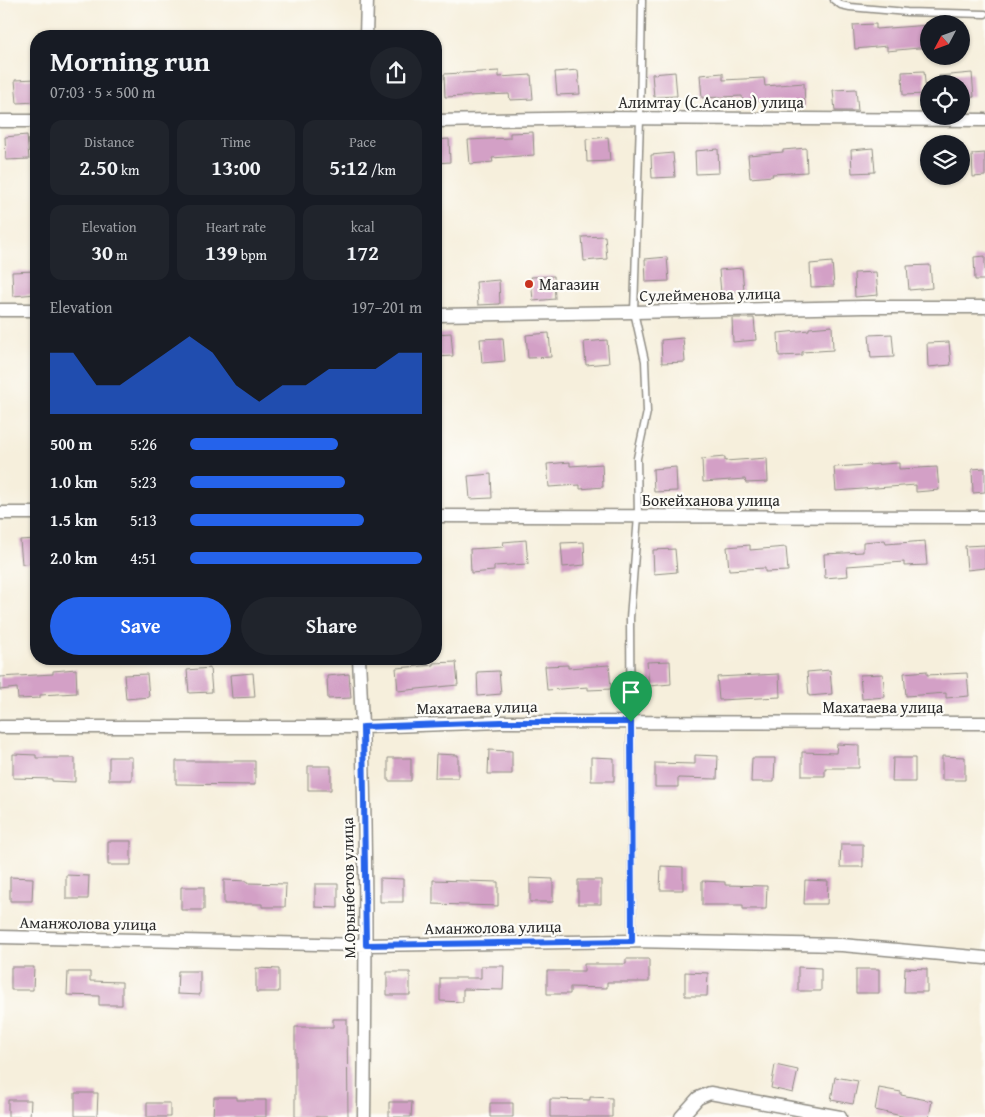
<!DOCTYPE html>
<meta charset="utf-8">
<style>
:root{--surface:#171b24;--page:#20242c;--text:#f1f3f6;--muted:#9ea1a6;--accent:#2563eb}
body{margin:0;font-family:"Gentium Book Plus",serif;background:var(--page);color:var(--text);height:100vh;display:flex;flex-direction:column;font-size:19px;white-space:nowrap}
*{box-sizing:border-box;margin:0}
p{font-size:16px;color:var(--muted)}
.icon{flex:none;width:28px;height:28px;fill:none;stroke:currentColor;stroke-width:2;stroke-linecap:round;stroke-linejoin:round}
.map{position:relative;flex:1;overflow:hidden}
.panel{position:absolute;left:30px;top:30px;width:412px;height:635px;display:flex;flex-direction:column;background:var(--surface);border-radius:20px;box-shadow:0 1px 4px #0004}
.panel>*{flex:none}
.needle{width:32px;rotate:229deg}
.buttons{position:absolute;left:920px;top:15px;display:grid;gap:10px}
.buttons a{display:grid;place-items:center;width:50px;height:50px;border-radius:50%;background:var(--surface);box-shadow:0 1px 4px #0004;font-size:25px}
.pin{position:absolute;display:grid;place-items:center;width:42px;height:42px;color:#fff;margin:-51px -21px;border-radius:50% 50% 50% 0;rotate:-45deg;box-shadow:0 0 5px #0007}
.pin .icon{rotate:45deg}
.round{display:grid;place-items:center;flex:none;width:52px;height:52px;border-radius:26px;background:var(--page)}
.head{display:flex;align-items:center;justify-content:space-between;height:85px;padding:0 20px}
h1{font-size:28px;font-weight:700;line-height:38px}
.stats{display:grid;grid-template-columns:repeat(3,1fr);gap:8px;height:85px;padding:5px 20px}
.stats div{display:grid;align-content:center;border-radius:12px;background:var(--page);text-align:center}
.stats b{font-size:21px;font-weight:700}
.stats small{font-size:14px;font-weight:400}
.stats p{font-size:14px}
.chart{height:140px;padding:10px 20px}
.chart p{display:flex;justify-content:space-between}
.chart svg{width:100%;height:90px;margin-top:5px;fill:var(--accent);opacity:.7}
.primary-button{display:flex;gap:10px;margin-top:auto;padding:10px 20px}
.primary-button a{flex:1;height:58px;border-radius:30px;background:var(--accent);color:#fff;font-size:20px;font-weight:700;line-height:58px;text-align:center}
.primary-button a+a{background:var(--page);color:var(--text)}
ul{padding:0 20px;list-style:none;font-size:16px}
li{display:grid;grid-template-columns:80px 60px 1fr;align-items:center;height:38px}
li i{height:12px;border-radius:6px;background:var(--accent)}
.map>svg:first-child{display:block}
.building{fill:#d3a0c6}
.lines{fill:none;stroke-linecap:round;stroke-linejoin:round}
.service-casing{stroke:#908d84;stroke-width:9}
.minor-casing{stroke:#908d84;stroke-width:15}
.service{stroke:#fff;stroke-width:6}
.minor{stroke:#fff;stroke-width:12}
.route-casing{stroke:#fff;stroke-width:10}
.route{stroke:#2563eb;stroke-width:6}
.poi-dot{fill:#c8321e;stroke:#fdfcf7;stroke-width:2}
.labels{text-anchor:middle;stroke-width:4.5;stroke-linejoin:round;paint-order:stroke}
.street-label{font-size:16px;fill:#2b2b2b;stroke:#fdfcf7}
.poi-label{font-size:16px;fill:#2b2b2b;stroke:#fdfcf7;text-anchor:start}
</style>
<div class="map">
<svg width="985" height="1117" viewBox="0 0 985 1117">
<rect width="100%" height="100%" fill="#fdfcf7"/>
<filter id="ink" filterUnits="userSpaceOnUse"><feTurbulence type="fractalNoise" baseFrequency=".02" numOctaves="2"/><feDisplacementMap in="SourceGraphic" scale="10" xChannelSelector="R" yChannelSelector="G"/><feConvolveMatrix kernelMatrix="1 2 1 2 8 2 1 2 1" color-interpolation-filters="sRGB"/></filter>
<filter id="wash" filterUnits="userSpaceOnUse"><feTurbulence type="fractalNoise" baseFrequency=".0096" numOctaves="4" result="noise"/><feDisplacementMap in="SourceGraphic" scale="20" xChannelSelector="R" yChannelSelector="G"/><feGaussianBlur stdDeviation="1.12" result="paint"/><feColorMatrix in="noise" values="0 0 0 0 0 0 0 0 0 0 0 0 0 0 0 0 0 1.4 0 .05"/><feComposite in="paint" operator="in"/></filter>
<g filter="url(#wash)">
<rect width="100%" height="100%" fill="#f6efdc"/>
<g id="blocks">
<path class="building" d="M876,24V29L929,25V47L887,51V46L855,49L853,25Z
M578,70L580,94L557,95L555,72Z
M499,71V77L531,75L533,99L510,100L509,94L445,97L444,74Z
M924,71L926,94L903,95L902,72Z
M675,72L677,96L654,97L652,74Z
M723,73V80L764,78L765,86L804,83L805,107L782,108V100L743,102L742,96L702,98L700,75Z
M972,73L974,97L961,98V84H939V76Z
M36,79V102L17,103L15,80Z
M856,89L858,111H835L833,90Z
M533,132L534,155L492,158L493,162L470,164L468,140L510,138V133Z
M27,135L29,159L6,160L5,137Z
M608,137L610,161L587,162L586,139Z
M449,139L450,162L436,163V140Z
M806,148L807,172L772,174L773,176L750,178L748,155L783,152V150Z
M873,148L875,172L852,173L851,150Z
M718,149L719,173L696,174L695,151Z
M673,153L675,177L652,178L651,155Z
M985,153V176L973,177L972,154Z
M605,236L607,259L584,261L582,237Z
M985,256V280H975L974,257Z
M667,257L669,281L646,282L645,259Z
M832,262L834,286L811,287L810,264Z
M930,265L932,288L909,290L907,266Z
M742,268L744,291L721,293L719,270Z
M34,271L36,294L13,296L12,272Z
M876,272L878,295L855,297L854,273Z
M554,276L555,299L533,301L531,277Z
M499,280L500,304L478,305L476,282Z
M732,318H754L756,340L733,342Z
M832,326L833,350L802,352V355L779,356L778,333L809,330V328Z
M451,333L453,356L436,357V334Z
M549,333L551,357L528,358L526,335Z
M892,334L894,357L871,358L869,335Z
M503,338L505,361L482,363L480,339Z
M683,338L685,362L662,363L661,340Z
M607,340L609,363L586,365L584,342Z
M949,342L951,365L928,367L927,343Z
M725,457V461L767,458L768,482L746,483L745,479L703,482L702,459Z
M570,462V466L602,464L603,487L580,489V485L549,487L547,464Z
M899,463V469L937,467L939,490L916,492V485L836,491L834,467Z
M676,467L677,491L654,492L653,469Z
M985,468V492L973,493L972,469Z
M491,474L492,498L470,499L468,476Z
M36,539V563L22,564L20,540Z
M526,540L528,564L494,566V571L471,573L470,549L504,547L503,542Z
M885,540L886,544L925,541L927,565L904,566V562L847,566L848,576L825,578L824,554L863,552V542Z
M584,542L585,565L563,567L561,543Z
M750,545V550L786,547L788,571L765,572V568L729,570L727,547Z
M985,545V568L967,570L965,546Z
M675,549L677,572L654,574L653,550Z
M670,661L671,684L649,686L647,662Z
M456,662L458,685L398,691L396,668L433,665V663Z
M568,665V668L609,665L611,689L588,690V687L547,690L545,666Z
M210,668L212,692L189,693L187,670Z
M76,669L77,693L40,695V698L18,699L17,688L0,690V677L53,674V671Z
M830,670L832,694L809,696L807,672Z
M499,671L501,694L478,696L477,672Z
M927,671V675L967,673L969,696L946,698V693L906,696L904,673Z
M253,673L255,697L232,698L230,675Z
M147,674L149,697L126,699L124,675Z
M349,674L351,698L328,699L327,676Z
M779,674L780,697L719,700L717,677Z
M883,674L885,697L862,699L860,675Z
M837,744L859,745V768H825V776H802V752L836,753Z
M489,750L512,751V774H488Z
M13,754L36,755V758H75V782L52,781V779L13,778Z
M436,754L458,755V778H435Z
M695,755L718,756L717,779L678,778V787H655V763L695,764Z
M942,756L965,757V780H942Z
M109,757H132V780H109Z
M591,757L614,758V781H591Z
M388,758H411V781H388Z
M752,758H775L774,782H751Z
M893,758H915V782H892Z
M176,761H255V785L176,784Z
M308,766H331V790H308Z
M108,841H131V865H108Z
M841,844H863V867H840Z
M661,866L683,867V890H660Z
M66,875L89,876L88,899H66Z
M10,877L33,878L32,901H10Z
M380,878L403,879V902H380Z
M530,878L553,879V902H530Z
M224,880L247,881V883L286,884L285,907H262V904H224Z
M433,880L498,882V906L433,904Z
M578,880H601V904H578Z
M805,880L828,881L827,904H804Z
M702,881L725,882V885L767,886L766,909H743V905H702Z
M315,884H338V908L315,907Z
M181,887H204V910H181Z
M626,959H649V982H607V988L570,987V994H547V971H584V964H626Z
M481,966H504L503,990L463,989V1002L440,1001V978H481Z
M11,967H34L33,990H11Z
M798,967L821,968V991H798Z
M256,968L279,969V992H256Z
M905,968L927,969V992H904Z
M856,969H879V993H856Z
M178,971H200V995L177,994Z
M68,972H90V981L122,982V1005H99V996L67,995Z
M387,972H410V995H387Z
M685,972L708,973L707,996H685Z
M333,1019H347L348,1117H295V1027H333Z
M775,1065L798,1070L793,1093L771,1088Z
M835,1077L858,1081L853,1104L831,1100Z
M879,1088L901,1092V1095L932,1101L929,1117H906L875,1110Z
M75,1093H98L97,1116H75Z
M214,1097H237V1100H266V1117H213Z
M590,1097L612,1098V1117H550V1099L590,1100Z
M8,1100H31L30,1117H8Z
M389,1102H412L411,1117H389Z
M147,1103H170V1117H147Z
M490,1103H513V1117H490Z"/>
</g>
</g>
<g filter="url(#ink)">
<use href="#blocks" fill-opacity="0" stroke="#908d84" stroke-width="1"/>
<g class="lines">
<g class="service-casing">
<path id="service" d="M834,0L841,5L850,7L907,12L985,14
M632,941L630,618L638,516L637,458L647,412L645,361L634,312L640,119L642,0"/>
</g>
<g class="minor-casing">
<path id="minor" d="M366,36L367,0
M0,121H36
M436,121L600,118L985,120
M0,310H36
M436,315L634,312L863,307H985
M0,513H36
M436,516L985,517
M359,659C367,811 366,964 364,1117
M0,727H363L501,722L985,723
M0,937L366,945L632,941L842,945L985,958
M681,1117L698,1098L710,1093L840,1117"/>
</g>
<use href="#service" class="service"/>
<use href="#minor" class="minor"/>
</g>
</g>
<g class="lines" filter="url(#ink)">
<g class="route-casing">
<path id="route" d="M501,722H631L632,941L366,945L363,727Z"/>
</g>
<use href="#route" class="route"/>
</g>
<circle class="poi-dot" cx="529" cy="284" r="5"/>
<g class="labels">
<g class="street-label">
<text x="711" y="108">Алимтау (С.Асанов) улица</text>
<text transform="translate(710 294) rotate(-1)" y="6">Сулейменова улица</text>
<text x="711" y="506">Бокейханова улица</text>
<text transform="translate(477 707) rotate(-1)" y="6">Махатаева улица</text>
<text x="883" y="713">Махатаева улица</text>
<text transform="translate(348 888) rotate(-91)" y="6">М.Орынбетов улица</text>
<text transform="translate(88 923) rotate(1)" y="6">Аманжолова улица</text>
<text transform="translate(493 927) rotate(-1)" y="6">Аманжолова улица</text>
</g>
<g class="poi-label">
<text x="539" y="290">Магазин</text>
</g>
</g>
</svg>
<div class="buttons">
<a><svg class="needle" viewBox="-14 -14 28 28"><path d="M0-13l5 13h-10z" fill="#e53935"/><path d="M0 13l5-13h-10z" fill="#9ea1a6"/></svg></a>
<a><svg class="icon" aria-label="locate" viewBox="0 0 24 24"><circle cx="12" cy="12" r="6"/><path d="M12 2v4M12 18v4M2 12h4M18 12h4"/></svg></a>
<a><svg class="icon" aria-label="layers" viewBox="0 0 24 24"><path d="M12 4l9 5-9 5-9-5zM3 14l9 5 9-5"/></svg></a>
</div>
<div class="pin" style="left:631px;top:722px;background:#1e9e55"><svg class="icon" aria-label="arrive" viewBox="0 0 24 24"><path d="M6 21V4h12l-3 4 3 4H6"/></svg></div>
<section class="panel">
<div class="head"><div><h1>Morning run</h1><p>07:03 · 5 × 500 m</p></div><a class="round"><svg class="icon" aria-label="share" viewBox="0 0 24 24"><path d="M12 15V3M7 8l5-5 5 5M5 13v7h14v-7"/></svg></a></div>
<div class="stats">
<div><p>Distance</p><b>2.50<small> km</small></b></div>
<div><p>Time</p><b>13:00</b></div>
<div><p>Pace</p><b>5:12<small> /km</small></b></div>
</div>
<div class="stats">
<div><p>Elevation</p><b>30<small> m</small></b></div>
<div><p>Heart rate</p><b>139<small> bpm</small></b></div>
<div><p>kcal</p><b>172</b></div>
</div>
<div class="chart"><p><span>Elevation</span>197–201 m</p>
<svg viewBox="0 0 160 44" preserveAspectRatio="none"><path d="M0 44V14L10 14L20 30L30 30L40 22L50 14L60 6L70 14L80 30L90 38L100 30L110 30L120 22L130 22L140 22L150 14L160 14V44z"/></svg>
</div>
<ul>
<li><b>500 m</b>5:26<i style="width:64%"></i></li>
<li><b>1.0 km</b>5:23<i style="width:67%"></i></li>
<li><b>1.5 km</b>5:13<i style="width:75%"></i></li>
<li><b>2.0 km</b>4:51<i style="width:100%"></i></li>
</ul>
<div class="primary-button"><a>Save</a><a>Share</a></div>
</section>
</div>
